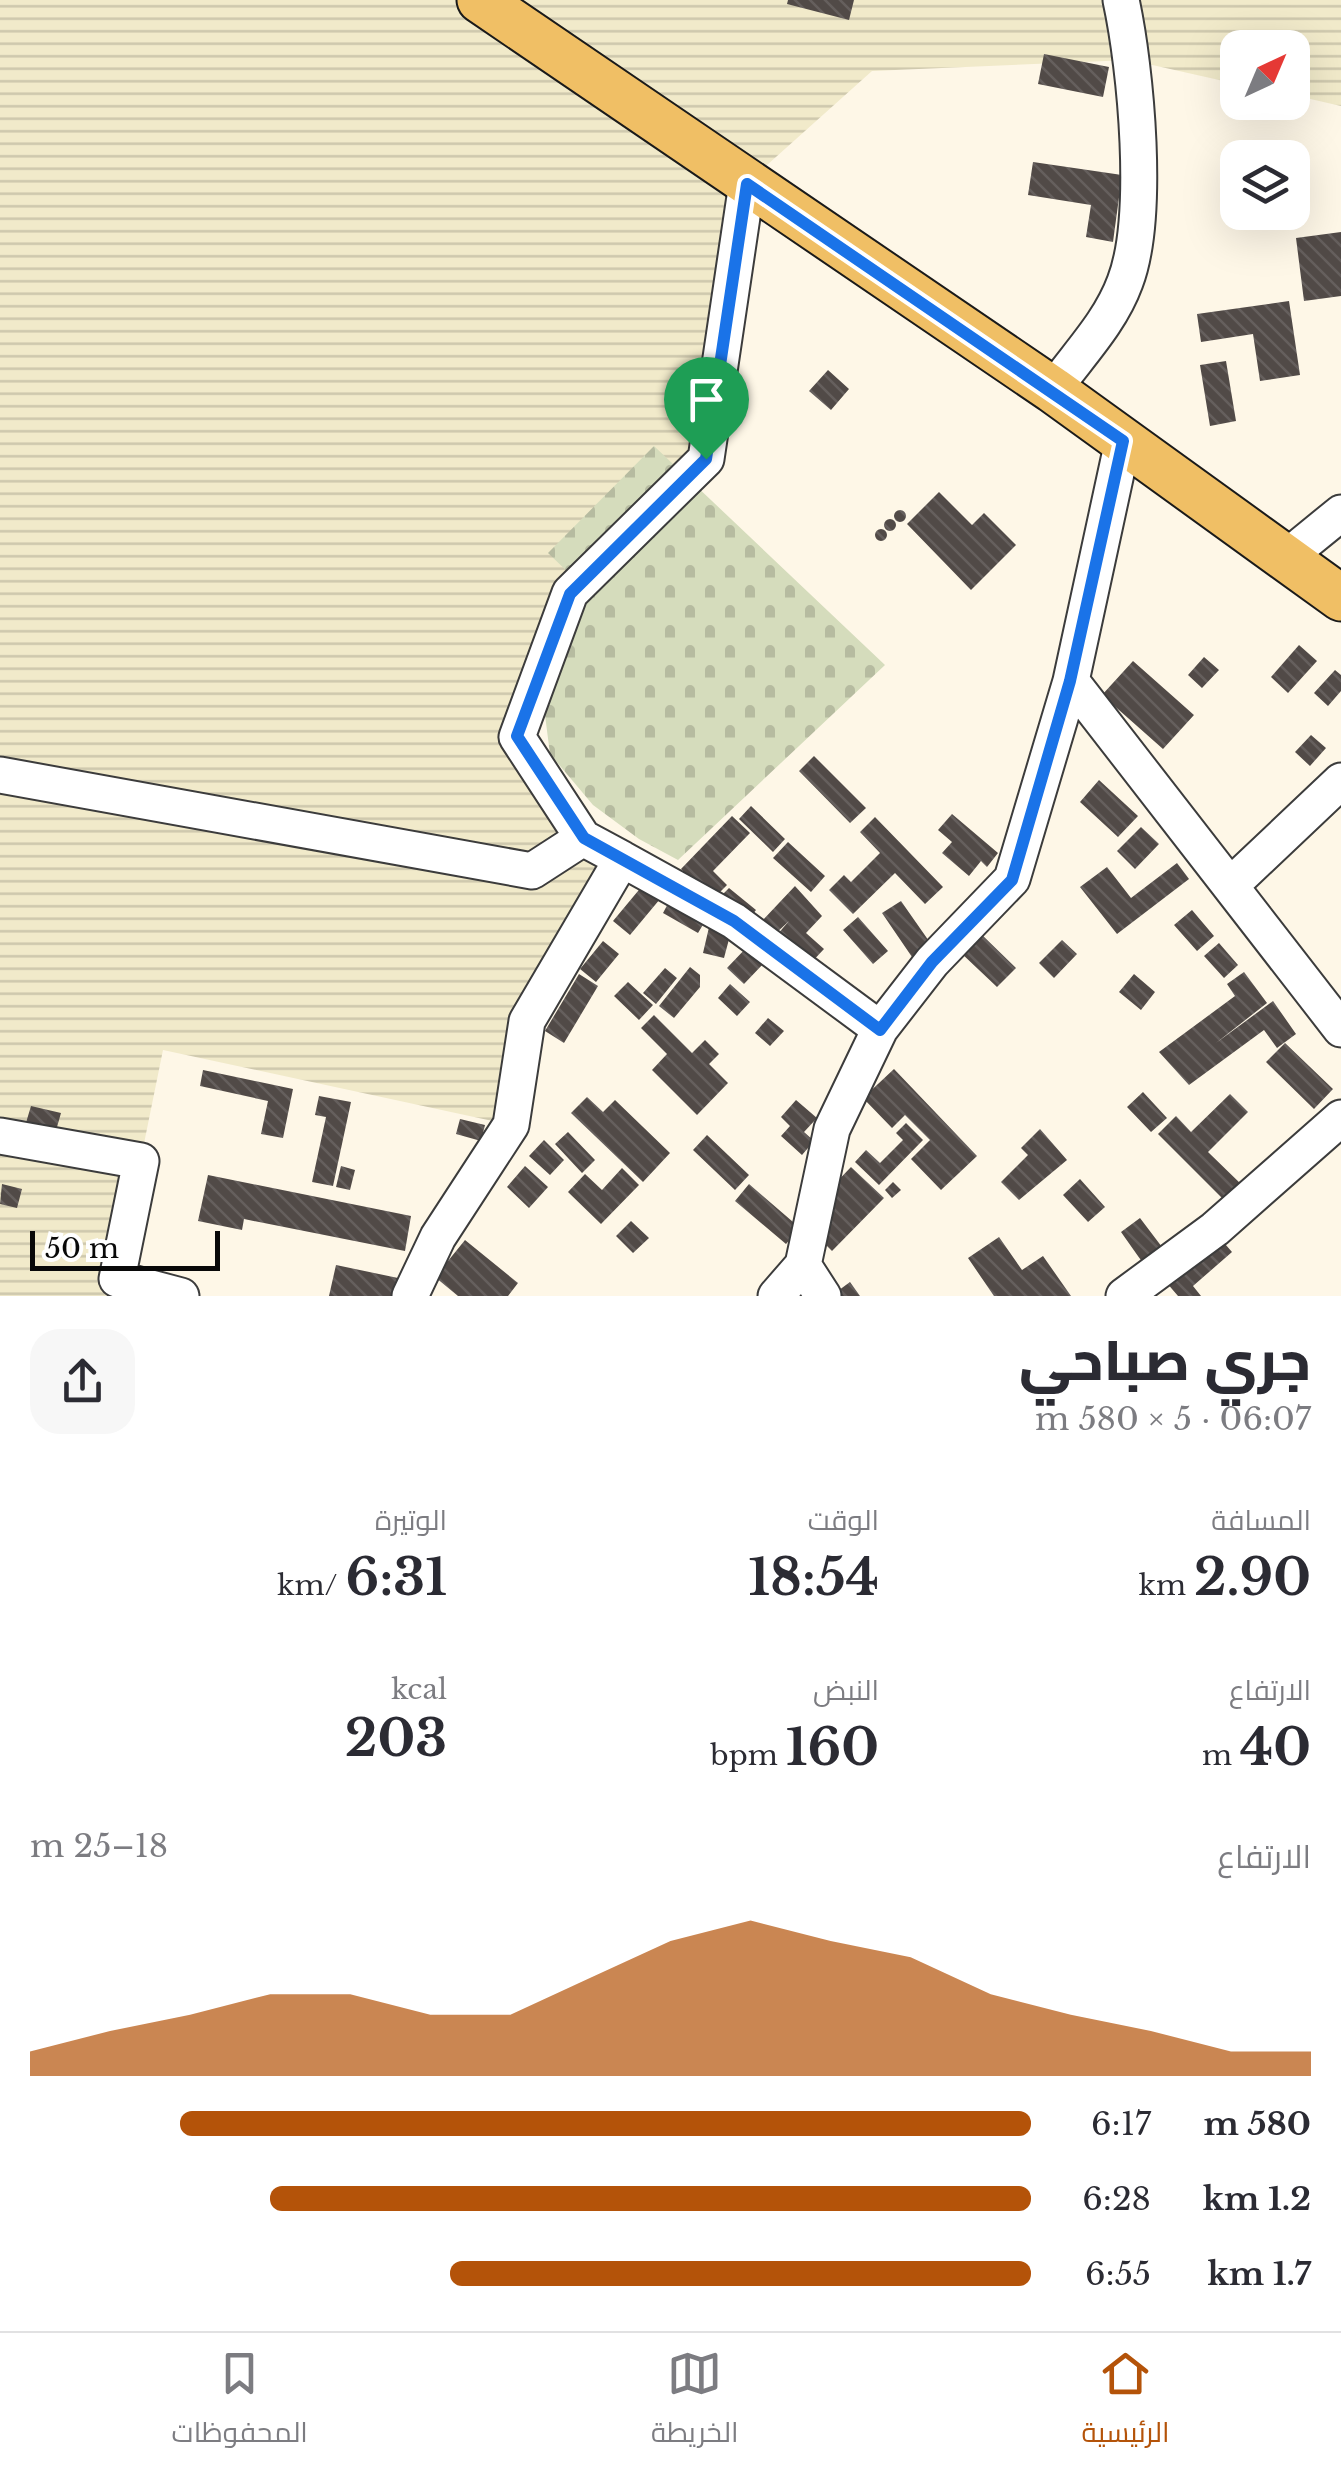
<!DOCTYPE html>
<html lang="ar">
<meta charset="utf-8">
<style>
:root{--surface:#fff;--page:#f7f7f7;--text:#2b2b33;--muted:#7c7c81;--line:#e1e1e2;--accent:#b45309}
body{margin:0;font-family:"Libre Baskerville",Cairo,serif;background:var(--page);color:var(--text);direction:rtl;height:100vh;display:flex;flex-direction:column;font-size:38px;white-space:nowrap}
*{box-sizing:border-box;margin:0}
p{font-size:32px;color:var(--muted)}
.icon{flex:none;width:55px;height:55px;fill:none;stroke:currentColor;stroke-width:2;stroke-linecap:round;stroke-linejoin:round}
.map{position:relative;height:1296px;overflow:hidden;direction:ltr}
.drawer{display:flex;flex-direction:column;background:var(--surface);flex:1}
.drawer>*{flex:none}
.needle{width:65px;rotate:44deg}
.fabs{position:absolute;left:1220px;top:30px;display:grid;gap:20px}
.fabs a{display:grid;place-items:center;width:90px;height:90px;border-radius:20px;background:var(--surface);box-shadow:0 10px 40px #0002;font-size:50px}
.scale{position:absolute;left:30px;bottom:25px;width:190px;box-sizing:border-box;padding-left:10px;border:5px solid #090909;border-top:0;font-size:28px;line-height:35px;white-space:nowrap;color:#090909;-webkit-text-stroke:8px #fff;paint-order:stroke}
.pin{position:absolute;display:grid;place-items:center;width:85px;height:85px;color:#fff;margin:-102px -42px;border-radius:50% 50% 50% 0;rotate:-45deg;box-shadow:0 0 10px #0007}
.pin .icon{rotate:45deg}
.round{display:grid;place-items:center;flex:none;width:105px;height:105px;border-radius:30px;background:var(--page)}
.head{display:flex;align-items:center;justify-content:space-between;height:170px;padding:0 30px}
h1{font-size:55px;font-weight:800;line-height:75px}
.metrics{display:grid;grid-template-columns:repeat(3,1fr);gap:15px;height:170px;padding:10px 30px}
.metrics div{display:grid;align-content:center}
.metrics b{font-size:50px;font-weight:800}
.metrics small{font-size:28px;font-weight:400}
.metrics p{font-size:28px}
.chart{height:280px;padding:20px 30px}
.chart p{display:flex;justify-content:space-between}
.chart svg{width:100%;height:180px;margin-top:10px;fill:var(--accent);opacity:.7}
ul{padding:0 30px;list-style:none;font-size:32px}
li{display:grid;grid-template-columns:160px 120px 1fr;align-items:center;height:75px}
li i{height:25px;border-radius:12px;background:var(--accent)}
.menu{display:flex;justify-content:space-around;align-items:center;height:140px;border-top:2px solid var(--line);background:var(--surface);font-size:28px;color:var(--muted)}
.menu a{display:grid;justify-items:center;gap:5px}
.menu .selected{color:var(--accent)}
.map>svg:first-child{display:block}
.farmland{fill:url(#farmland-rules)}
.cemetery{fill:url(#cemetery-stones)}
.building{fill:url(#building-back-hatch)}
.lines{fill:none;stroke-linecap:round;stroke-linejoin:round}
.minor-casing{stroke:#3c3c3c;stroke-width:39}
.major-casing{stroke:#1a1a1a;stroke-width:49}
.minor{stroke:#fff;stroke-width:35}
.major{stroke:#f0bf65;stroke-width:45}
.route-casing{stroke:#fff;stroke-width:20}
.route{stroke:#1a73e8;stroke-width:12}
</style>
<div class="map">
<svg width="1341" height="1296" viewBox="0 0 1341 1296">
<defs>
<pattern id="farmland-rules" width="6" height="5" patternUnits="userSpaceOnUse" patternTransform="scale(2.5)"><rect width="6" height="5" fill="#f1eaca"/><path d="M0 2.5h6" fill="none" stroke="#cdc7ac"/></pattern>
<pattern id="cemetery-stones" width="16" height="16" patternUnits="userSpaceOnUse" patternTransform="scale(2.5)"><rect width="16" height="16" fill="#d5dcbc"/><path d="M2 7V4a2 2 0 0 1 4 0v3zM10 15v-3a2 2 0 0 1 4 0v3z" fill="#b6bba0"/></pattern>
<pattern id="building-back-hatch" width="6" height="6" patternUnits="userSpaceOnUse" patternTransform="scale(2.5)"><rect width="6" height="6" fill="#514a47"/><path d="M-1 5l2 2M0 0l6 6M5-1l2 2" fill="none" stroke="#655f5d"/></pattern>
</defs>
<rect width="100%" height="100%" fill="#fef7e7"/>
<path class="farmland" d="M0,0H1341V106L1293,95L1292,48H1238L1237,84L1130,60L872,71L747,183L706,459L570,594L517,736L622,859L527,1021L511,1125L163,1050L113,1296H0Z"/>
<path class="cemetery" d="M654,446L885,665L678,860L639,839L593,805L550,754L545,715L587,602L692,490L572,576L548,553Z"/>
<path class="building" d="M788,0H854L849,20L787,4Z
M1044,54L1109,67L1103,97L1038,84Z
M1033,162L1122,175L1113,242L1086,237L1091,205L1028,195Z
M1341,232V296L1304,301L1296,238Z
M1289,301L1300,375L1260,381L1253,334L1201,342L1197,314Z
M1226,361L1236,421L1210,426L1200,365Z
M828,370L849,389L831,410L809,391Z
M939,492L972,525L984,513L1016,545L971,590L907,524Z
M894 516a6 6 0 1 1 12 0a6 6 0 1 1-12 0Z
M884 525a6 6 0 1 1 12 0a6 6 0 1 1-12 0Z
M875 535a6 6 0 1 1 12 0a6 6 0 1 1-12 0Z
M1299,645L1317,661L1288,693L1271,677Z
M1204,657L1219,670L1202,688L1188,675Z
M1133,661L1194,715L1163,749L1102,695Z
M1335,670L1341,675V691L1328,706L1314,693Z
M1311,735L1326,748L1310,766L1295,752Z
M814,756L866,808L850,823L799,771Z
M1099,780L1138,816L1118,837L1080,802Z
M751,806L785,839L773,852L739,819Z
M952,814L998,853L987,867L981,861L969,876L942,853L952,842L938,830Z
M732,816L750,833L713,871L727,885L712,900L681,869Z
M875,817L943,887L925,904L895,873L853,914L829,890L844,875L851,882L880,853L860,832Z
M1141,827L1159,844L1135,869L1117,851Z
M788,842L825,876L811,892L773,858Z
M1177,863L1189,879L1117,934L1080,887L1107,867L1131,898Z
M648,879L665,893L630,935L613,921Z
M795,886L822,916L806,933L824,949L808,966L776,936L789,921L773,936L760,923Z
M729,888L756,910L748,920L719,898Z
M671,898L707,918L698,933L663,913Z
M901,901L931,944L912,957L882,913Z
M1192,910L1214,936L1197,951L1174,925Z
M858,917L888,951L873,964L843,930Z
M710,923L732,928L724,958L703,953Z
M979,932L1016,968L997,987L960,952Z
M1062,940L1077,954L1054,978L1039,963Z
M603,941L619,954L596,982L580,969Z
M1219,943L1238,965L1224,978L1204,956Z
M747,947L764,963L744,984L727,968Z
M690,967L700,975V987L674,1018L659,1006Z
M665,968L677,978L656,1004L643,993Z
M1244,972L1267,1003L1216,1043L1273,1001L1296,1034L1277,1048L1264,1030L1189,1085L1159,1052L1235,996L1227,984Z
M579,974L598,986L564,1043L545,1031Z
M1134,974L1155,992L1141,1010L1119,992Z
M628,982L653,1005L639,1020L614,996Z
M730,984L750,1002L737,1016L718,998Z
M654,1015L692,1053L705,1040L719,1054L709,1064L728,1083L697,1115L652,1070L667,1054L641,1028Z
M768,1018L784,1031L770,1046L755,1033Z
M1285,1043L1333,1089L1314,1109L1266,1062Z
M894,1069L977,1156L941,1190L911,1159L930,1140L905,1115L892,1128L863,1098Z
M203,1070L293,1089L283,1138L261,1134L268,1101L200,1086Z
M1143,1092L1167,1118L1151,1132L1127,1107Z
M1230,1094L1248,1112L1208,1152L1243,1186L1226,1202L1158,1134L1176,1116L1191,1132Z
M319,1096L351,1102L333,1186L312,1182L326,1117L315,1115Z
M587,1097L603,1112L615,1100L670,1153L643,1182L571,1113Z
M796,1100L817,1118L804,1132L814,1141L802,1155L781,1136L790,1126L781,1117Z
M31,1106L61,1113L55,1134L25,1126Z
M460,1119L485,1125L481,1141L456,1134Z
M906,1123L923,1140L879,1185L855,1162L866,1150L880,1163L903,1140L896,1133Z
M1040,1129L1067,1160L1019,1200L1001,1182L1028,1155L1021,1148Z
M568,1132L595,1160L582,1173L555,1144Z
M707,1135L749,1175L735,1190L693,1150Z
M544,1140L564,1160L550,1175L529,1156Z
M341,1166L355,1170L350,1190L336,1187Z
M525,1166L548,1187L529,1208L507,1187Z
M851,1167L884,1198L832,1251L820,1239L825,1194Z
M622,1168L639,1185L601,1224L568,1192L585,1174L602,1190Z
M208,1175L411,1216L405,1251L244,1219L242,1230L198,1221Z
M1080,1179L1105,1207L1088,1222L1063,1195Z
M893,1182L901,1190L892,1198L885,1190Z
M2,1184L22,1189L17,1208L0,1204Z
M749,1184L800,1228L786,1244L735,1201Z
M1140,1218L1165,1251L1145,1266L1121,1232Z
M631,1221L649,1238L633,1253L616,1236Z
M999,1237L1022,1270L1043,1256L1071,1296H994L968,1258Z
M1219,1237L1232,1252L1193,1286L1201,1296H1178L1166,1282Z
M465,1240L518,1283L508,1296H458L435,1277Z
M336,1265L398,1278L395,1296H329Z
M850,1282L860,1296H831Z"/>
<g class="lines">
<g class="minor-casing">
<path id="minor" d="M1053,390C1078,355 1110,323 1125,282C1150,217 1136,69 1121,0
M1287,557L1341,513
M1071,681L1341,1029
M0,775L532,871L583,838
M622,859L583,838L517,737L570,593L706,459L747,183
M1230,886L1341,781
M0,1136L141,1161L117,1279L181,1296
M803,1265L823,1296
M410,1296L438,1237L511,1125L527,1021L622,859L734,921L880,1029L932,962L1012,879L1071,681L1123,441
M776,1296L803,1265L832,1129L880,1029
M1124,1296L1215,1229L1341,1118"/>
</g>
<g class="major-casing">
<path id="major" d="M480,0L1053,390L1341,598"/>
</g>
<use href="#minor" class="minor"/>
<use href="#major" class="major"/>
</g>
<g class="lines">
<g class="route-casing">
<path id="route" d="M747,184L1123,441L1070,681L1012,880L932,962L880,1030L734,921L584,838L517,736L570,594L706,459Z"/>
</g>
<use href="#route" class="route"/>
</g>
</svg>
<div class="fabs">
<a><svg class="needle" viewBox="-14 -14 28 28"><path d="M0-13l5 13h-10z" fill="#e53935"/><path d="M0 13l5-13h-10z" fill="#7c7c81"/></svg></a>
<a><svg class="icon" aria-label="layers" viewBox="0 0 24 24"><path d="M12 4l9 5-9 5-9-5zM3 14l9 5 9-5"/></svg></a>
</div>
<div class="scale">50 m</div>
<div class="pin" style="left:706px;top:459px;background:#1e9e55"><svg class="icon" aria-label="arrive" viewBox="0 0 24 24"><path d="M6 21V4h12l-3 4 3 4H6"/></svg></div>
</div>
<section class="drawer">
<div class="head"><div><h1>جري صباحي</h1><p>06:07 · 5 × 580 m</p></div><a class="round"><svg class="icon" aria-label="share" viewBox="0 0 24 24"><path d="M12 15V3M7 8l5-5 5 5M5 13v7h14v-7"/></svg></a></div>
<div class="metrics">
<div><p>المسافة</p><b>2.90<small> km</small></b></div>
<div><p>الوقت</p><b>18:54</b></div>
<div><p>الوتيرة</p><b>6:31<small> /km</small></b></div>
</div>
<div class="metrics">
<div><p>الارتفاع</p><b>40<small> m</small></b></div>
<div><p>النبض</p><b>160<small> bpm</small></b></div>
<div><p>kcal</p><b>203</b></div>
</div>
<div class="chart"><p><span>الارتفاع</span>18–25 m</p>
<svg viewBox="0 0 160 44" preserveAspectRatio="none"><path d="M0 44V38L10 33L20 29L30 24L40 24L50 29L60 29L70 20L80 11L90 6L100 11L110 15L120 24L130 29L140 33L150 38L160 38V44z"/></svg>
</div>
<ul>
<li><b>580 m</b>6:17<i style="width:85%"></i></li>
<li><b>1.2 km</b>6:28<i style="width:76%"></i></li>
<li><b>1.7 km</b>6:55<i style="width:58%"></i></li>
</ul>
</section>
<nav class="menu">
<a class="selected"><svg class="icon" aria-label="home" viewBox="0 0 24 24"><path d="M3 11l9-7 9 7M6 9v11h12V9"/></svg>الرئيسية</a>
<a><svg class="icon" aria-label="map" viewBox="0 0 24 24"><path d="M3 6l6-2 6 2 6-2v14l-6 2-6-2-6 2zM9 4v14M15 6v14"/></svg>الخريطة</a>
<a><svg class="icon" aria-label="saved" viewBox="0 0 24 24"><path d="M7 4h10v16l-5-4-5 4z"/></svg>المحفوظات</a>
</nav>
